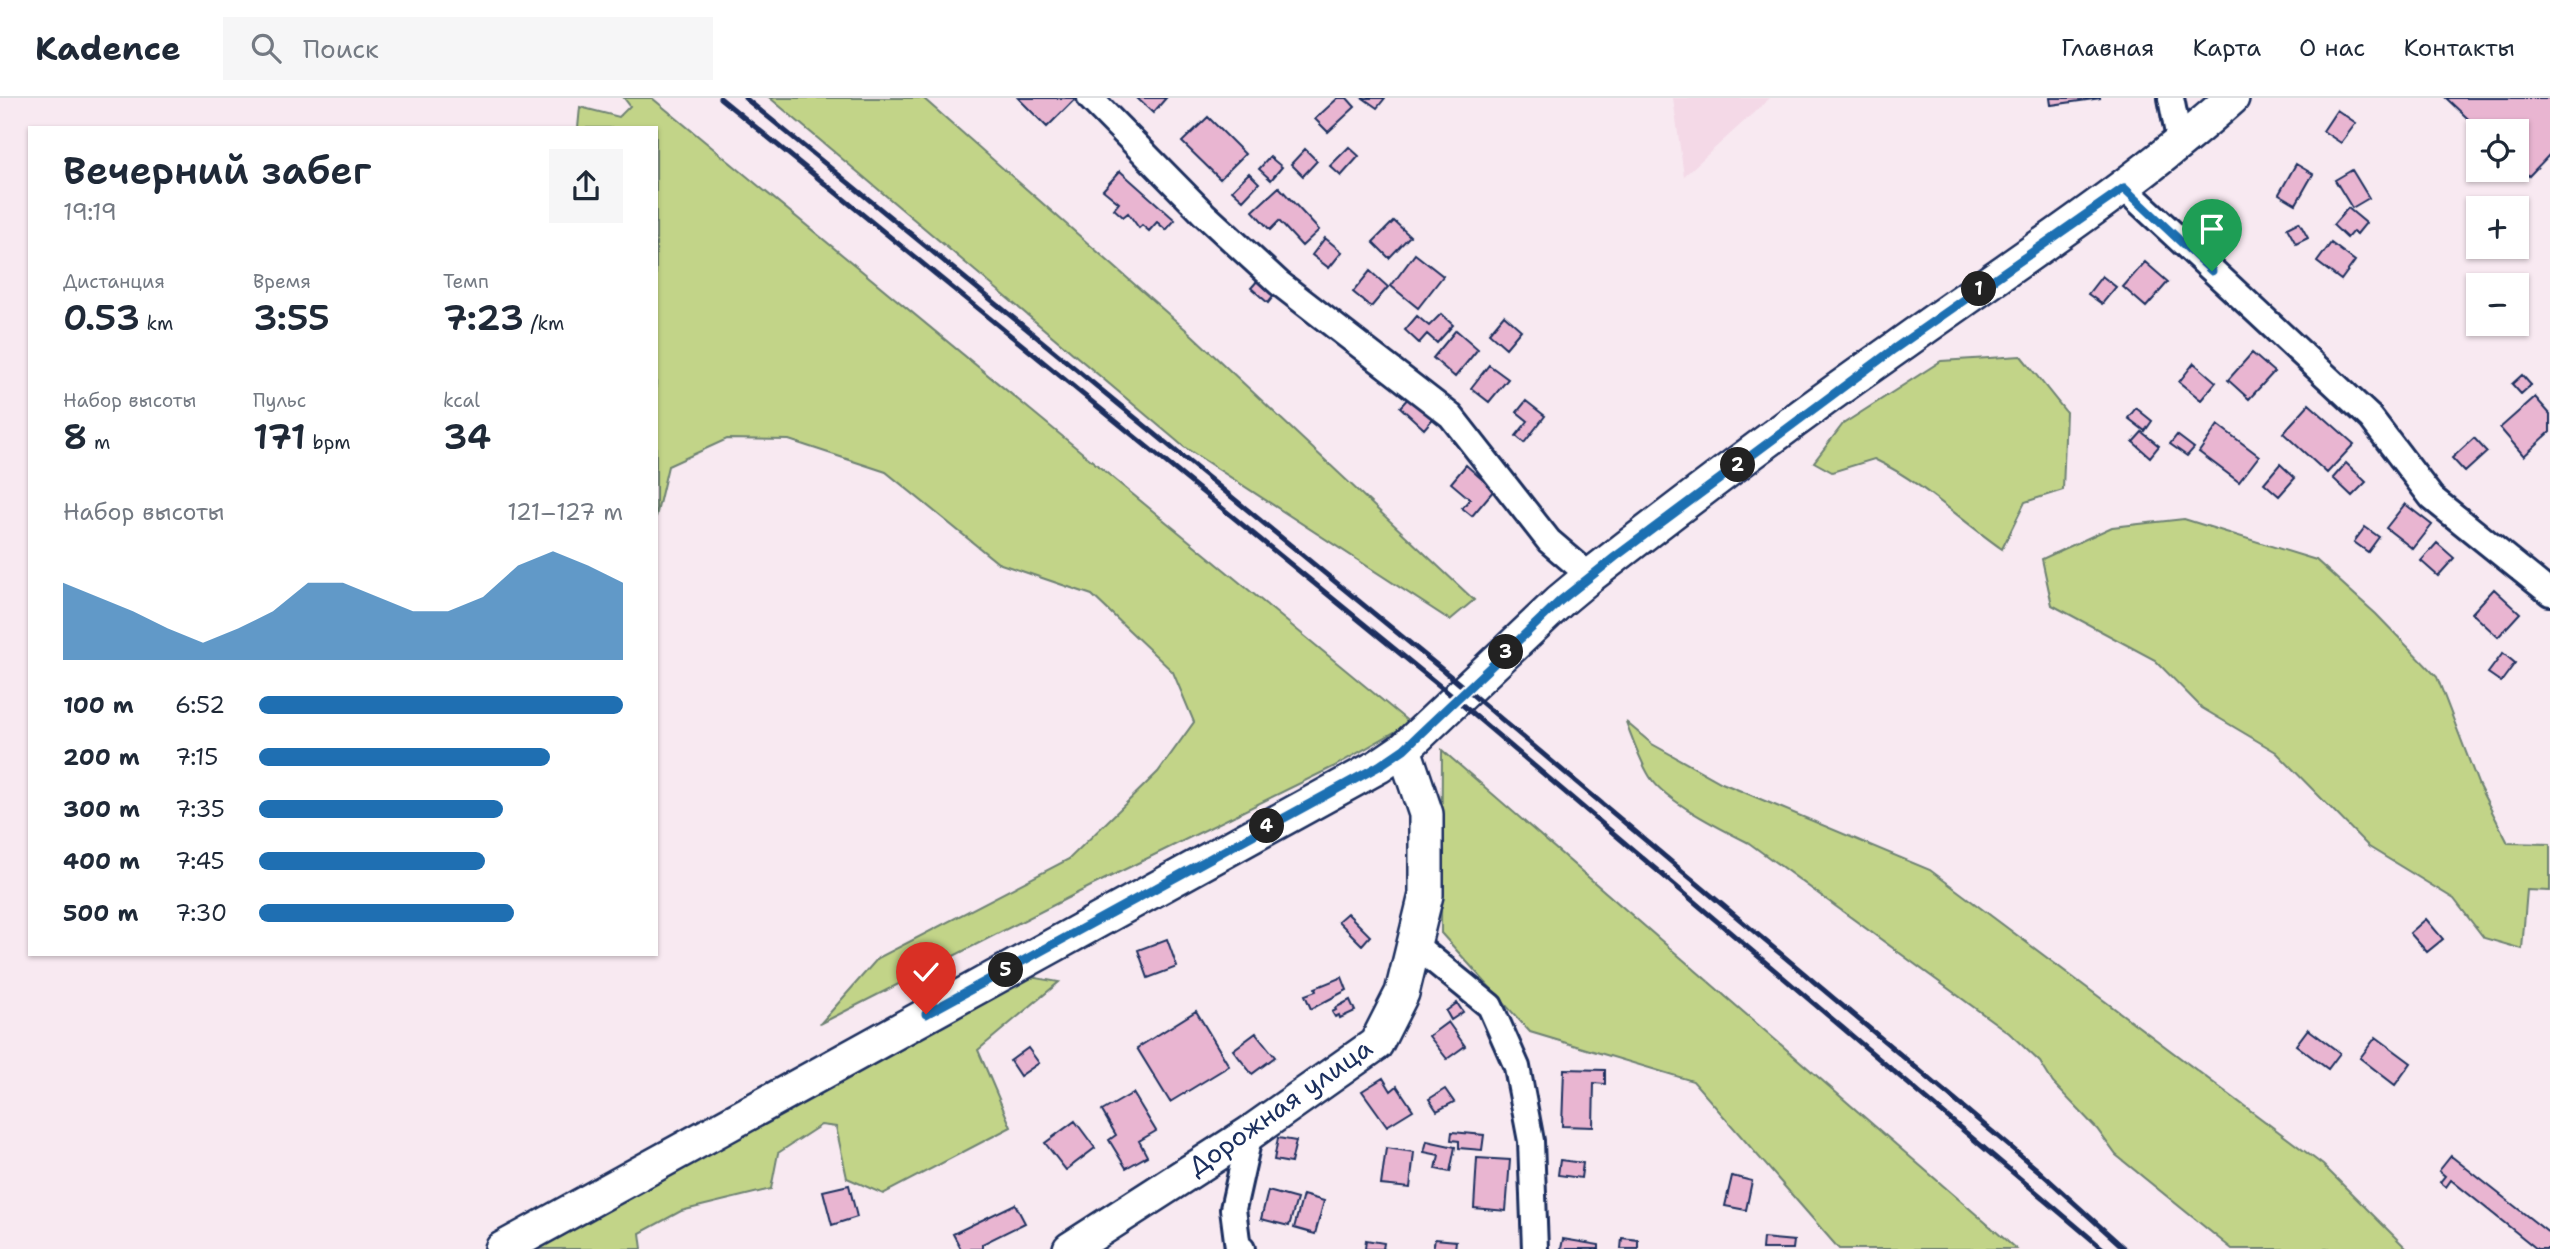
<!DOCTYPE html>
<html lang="ru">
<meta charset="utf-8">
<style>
:root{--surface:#fff;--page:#f6f6f7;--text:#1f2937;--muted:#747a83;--line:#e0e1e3;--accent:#1f6fb2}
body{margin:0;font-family:"Shantell Sans",sans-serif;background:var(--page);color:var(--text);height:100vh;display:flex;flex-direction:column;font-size:26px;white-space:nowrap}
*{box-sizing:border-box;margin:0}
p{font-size:23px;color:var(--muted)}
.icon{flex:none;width:38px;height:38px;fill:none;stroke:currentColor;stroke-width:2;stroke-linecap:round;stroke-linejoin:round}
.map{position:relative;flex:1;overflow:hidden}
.drawer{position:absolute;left:28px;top:28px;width:630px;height:830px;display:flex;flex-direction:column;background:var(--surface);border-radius:0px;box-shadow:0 2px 5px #0004}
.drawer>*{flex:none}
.buttons{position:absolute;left:2466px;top:21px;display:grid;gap:14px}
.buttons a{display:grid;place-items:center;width:63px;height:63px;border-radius:0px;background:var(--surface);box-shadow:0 2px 5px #0004;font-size:35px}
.pin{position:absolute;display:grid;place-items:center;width:60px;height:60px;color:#fff;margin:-72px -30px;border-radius:50% 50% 50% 0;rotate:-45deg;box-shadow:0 0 7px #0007}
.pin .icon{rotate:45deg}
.km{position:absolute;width:35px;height:35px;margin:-18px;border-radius:50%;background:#222;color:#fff;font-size:19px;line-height:35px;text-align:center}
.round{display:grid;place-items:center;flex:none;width:74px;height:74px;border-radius:0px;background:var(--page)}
.headline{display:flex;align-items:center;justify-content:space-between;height:119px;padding:0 35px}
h1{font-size:38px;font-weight:600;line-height:52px}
.figures{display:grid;grid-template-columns:repeat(3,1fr);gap:10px;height:119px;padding:7px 35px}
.figures div{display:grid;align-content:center}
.figures b{font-size:35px;font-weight:600}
.figures small{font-size:19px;font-weight:400}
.figures p{font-size:19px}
.chart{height:196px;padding:14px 35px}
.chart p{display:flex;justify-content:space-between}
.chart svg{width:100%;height:126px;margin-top:7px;fill:var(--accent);opacity:.7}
ul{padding:0 35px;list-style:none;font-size:23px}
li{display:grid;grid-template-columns:112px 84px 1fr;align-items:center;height:52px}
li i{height:18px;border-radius:9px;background:var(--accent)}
header{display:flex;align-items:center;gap:42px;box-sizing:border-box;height:98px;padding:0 35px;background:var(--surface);border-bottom:2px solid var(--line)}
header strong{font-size:33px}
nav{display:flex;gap:38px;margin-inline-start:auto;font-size:24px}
.search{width:490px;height:63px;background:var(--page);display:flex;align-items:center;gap:18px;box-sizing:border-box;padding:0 24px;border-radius:0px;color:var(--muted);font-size:26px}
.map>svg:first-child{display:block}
.built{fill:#f4d9e7}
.green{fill:#c2d488;stroke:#6e8273;stroke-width:2}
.building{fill:#e9b5d1;stroke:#1b2f5e;stroke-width:2}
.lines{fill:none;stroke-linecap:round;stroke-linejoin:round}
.street-casing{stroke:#1b2f5e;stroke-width:30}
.secondary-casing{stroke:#1b2f5e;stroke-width:38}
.street{stroke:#fff;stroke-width:24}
.secondary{stroke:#fff;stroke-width:33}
.rail{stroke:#1b2f5e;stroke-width:5}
.route-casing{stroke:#fff;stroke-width:14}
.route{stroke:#1f6fb2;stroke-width:9}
.labels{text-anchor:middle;stroke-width:5;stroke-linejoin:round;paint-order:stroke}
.street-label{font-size:26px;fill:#1b2f5e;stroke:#fff}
</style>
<header>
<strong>Kadence</strong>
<div class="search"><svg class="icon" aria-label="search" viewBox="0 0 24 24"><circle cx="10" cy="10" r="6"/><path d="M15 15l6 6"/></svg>Поиск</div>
<nav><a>Главная</a><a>Карта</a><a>О нас</a><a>Контакты</a></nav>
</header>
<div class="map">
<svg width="2550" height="1151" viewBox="0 0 2550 1151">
<rect width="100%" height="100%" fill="#f8e9f1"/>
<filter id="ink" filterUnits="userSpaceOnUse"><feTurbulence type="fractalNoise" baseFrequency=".0143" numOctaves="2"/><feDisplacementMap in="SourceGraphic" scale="14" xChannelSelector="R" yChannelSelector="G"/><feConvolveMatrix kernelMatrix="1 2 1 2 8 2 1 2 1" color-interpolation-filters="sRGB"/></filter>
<g filter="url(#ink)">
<path class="built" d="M1673,0H1770L1684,78Z"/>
<path class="green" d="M624,0H652L1410,625L1333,669L1093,787L820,926L878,860L1069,761L1158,674L1194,624L1173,574L1092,497L998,465L886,374L789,342L727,341L668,368L656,419V30H578L580,9L619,19L630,8Z
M770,0H923L1192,237L1474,502L1450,522L1184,349Z
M2021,258L2066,314L2063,392L2025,404L2002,451C1958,420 1922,384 1874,361L1832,374L1814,364L1843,326L1941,263Z
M2184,421L2316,462L2376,516L2437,579L2479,688L2508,745L2550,746V793L2527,792L2522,851L2484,840L2454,801L2369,749L2276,654L2202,610L2155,562L2052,507L2042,461L2112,429Z
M1626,624L1652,646L1722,685L1930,772L2323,1067L2407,1151H2232L2116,1057L2097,1031L2053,985L2040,964L2009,935L1749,745C1723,732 1665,703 1650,679C1640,663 1633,642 1626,624Z
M1442,652L2016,1151H1839L1693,983L1530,934L1441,835Z
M1030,879L1059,884L978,952L1011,1029L883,1096L847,1080L836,1029L821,1027L778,1055L771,1091L681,1113L640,1135L642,1151H538Z"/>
<path class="building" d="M1018,0H1074L1075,1L1047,29Z
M1137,0H1166L1153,15Z
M1338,0H1347L1355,9L1328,34L1315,21Z
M1363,0H1385L1377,10Z
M2050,0H2101L2051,7Z
M2446,0H2550V56L2529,78L2516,66V33H2481Z
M2337,12L2356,25L2341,45L2323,33Z
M1208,19L1245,56L1220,81L1182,44Z
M1349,49L1359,58L1341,78L1330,68Z
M1305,51L1317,63L1303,78L1291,66Z
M1270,59L1282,69L1271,82L1259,71Z
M2296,66L2313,76L2296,106L2279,96Z
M2352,72L2369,100L2352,110L2335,82Z
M1120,73L1175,122L1166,132L1157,124L1149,133L1142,127L1139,130L1128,115L1123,119L1114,111L1119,105L1103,92Z
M1249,75L1259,85L1243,102L1232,92Z
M1279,89L1319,132L1302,148L1279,123L1270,132L1253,113Z
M2348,110L2366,125L2357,136L2353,133L2347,140L2333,127Z
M1394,123L1410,138L1389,160L1373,144Z
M2299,124L2308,140L2296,146L2287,130Z
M1325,140L1342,154L1329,170L1312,157Z
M2331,145L2355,163L2341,182L2317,164Z
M1415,156L1443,178L1418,210L1391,188Z
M2145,164L2168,184L2146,209L2123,189Z
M1370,173L1388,189L1371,209L1353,194Z
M2102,178L2116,189L2102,206L2088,196Z
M1259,181L1276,195L1268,205L1251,190Z
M1441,216L1453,227L1437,245L1427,236L1419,245L1405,232L1417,218L1429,228Z
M1504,217L1521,232L1506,250L1489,235Z
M1456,232L1478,251L1455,279L1433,260Z
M2252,255L2274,274L2249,301L2228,282Z
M2194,265L2216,284L2201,302L2179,284Z
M1489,267L1508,281L1489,304L1471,290Z
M2522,277L2531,287L2521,296L2512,286Z
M1412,296L1436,317L1424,331L1400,309Z
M2535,299L2550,316V334L2524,358L2500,330Z
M1526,303L1545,318L1524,345L1516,338L1528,323L1517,314Z
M2309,306L2354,346L2327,375L2283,335Z
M2136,310L2152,323L2145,333L2128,320Z
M2218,327L2259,358L2239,384L2199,354Z
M2142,334L2159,348L2150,359L2133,344Z
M2177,337L2194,350L2187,358L2170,346Z
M2474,340L2487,354L2465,374L2452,360Z
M2346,365L2366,384L2352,398L2333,380Z
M2280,366L2295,380L2279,398L2264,385Z
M1466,367L1494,392L1472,418L1462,410L1470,401L1451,385Z
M2405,406L2432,427L2413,451L2386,430Z
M2365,429L2379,439L2368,454L2354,444Z
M2437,445L2454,460L2438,478L2421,463Z
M2494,491L2520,515L2498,539L2472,515Z
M2503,555L2515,565L2501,584L2488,575Z
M1347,815L1370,838L1362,847L1338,823Z
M2426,821L2443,841L2427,854L2410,835Z
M1167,841L1177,869L1148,880L1138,852Z
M1342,879L1347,892L1311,911L1305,897L1316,893L1315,890Z
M1350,902L1355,913L1340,920L1339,917L1335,919L1332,914L1336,912L1335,910Z
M1457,905L1463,914L1451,922L1446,913Z
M1196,913L1229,968L1170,1004L1137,950Z
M1448,924L1465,948L1447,961L1429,938Z
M2308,931L2340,955L2328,971L2296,947Z
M1256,935L1275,959L1252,976L1233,952Z
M2376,939L2411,965L2395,987L2360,960Z
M1028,950L1039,965L1020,978L1010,963Z
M1564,971L1605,972V986L1594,985L1593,1029L1562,1028Z
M1383,980L1391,993L1397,988L1413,1012L1387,1028L1362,993Z
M1445,991L1454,1004L1437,1013L1429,1001Z
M1133,995L1156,1033L1139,1043L1147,1058L1126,1070L1109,1042L1116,1037L1102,1013Z
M1075,1023L1095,1050L1066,1072L1045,1045Z
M1452,1034L1484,1037L1482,1052L1459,1050V1043L1451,1042Z
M1278,1040L1296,1043L1291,1065L1274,1062Z
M1427,1043L1455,1049L1450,1074L1436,1071L1439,1057L1424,1054Z
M1386,1050L1414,1054L1410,1090L1381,1087Z
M2451,1058L2550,1136V1151H2537L2451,1082L2446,1089L2440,1084L2445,1078L2439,1073Z
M1477,1060L1510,1062L1506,1113L1474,1110Z
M1560,1062L1583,1065L1581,1080L1558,1077Z
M1732,1078L1752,1083L1746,1112L1725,1108Z
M849,1087L857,1119L832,1127L823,1093Z
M1268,1093L1297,1101L1289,1128L1261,1121Z
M1303,1097L1324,1103L1315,1136L1294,1130Z
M1015,1106L1025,1125L982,1146V1151H961L953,1136Z
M1622,1140L1638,1142V1151H1621Z
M1763,1140L1794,1143L1793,1151H1762Z
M1435,1141L1456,1143L1455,1151H1433Z
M1563,1141L1599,1147V1151H1561Z
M1366,1142L1384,1145L1383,1151H1365Z"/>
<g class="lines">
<g class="street-casing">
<path id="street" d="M1090,0L1204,116L1279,185L1451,318L1549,443L1590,478
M2171,0L2180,46
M2124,90L2371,320L2432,400L2550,495
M1415,847L1490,908L1517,969L1531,1043L1535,1151
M1242,1151L1238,1150L1233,1111L1250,1035"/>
</g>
<g class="secondary-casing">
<path id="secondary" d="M502,1151L1379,668L1404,651L1560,503L1590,478C1690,400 1792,323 1896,250C2010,168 2128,93 2232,0
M1070,1151L1250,1035L1376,946L1402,895L1426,797V716L1404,651"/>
</g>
<use href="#street" class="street"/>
<use href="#secondary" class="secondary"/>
<path class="rail" d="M720,0L1446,593L2103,1151
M745,0L1455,582L2039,1073L2125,1151"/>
</g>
</g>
<g class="lines" filter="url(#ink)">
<g class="route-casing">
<path id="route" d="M926,916L1379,668L1404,651L1560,503L1615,459L1894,251L2124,90L2212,173"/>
</g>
<use href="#route" class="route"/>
</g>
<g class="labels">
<g class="street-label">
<text transform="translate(1280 1009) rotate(-35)" y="9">Дорожная улица</text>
</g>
</g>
</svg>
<div class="buttons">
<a><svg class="icon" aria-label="locate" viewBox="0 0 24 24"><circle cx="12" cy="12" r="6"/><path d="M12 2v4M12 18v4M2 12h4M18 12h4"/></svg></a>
<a>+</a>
<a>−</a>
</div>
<div class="pin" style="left:2212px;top:173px;background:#1e9e55"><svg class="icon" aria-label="arrive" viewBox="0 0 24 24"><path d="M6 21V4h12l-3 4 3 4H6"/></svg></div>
<div class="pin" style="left:926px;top:916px;background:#d93025"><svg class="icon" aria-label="check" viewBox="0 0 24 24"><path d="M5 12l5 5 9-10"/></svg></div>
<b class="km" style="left:1979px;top:191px">1</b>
<b class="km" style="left:1738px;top:367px">2</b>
<b class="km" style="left:1506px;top:554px">3</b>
<b class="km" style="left:1267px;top:728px">4</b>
<b class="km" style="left:1006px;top:872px">5</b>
<section class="drawer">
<div class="headline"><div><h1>Вечерний забег</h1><p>19:19</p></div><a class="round"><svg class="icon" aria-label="share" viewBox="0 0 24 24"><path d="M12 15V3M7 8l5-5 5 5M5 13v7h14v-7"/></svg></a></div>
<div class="figures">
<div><p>Дистанция</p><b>0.53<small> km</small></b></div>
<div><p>Время</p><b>3:55</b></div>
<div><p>Темп</p><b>7:23<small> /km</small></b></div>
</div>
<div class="figures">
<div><p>Набор высоты</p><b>8<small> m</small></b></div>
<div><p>Пульс</p><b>171<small> bpm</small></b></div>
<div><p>kcal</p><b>34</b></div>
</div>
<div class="chart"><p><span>Набор высоты</span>121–127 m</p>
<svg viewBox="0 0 160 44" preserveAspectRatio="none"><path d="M0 44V17L10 22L20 27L30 33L40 38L50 33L60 27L70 17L80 17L90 22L100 27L110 27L120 22L130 11L140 6L150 11L160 17V44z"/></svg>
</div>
<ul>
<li><b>100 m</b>6:52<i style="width:100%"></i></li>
<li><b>200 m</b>7:15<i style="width:80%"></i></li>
<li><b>300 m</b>7:35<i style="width:67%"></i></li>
<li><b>400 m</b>7:45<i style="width:62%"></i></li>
<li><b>500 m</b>7:30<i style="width:70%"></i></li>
</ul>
</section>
</div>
